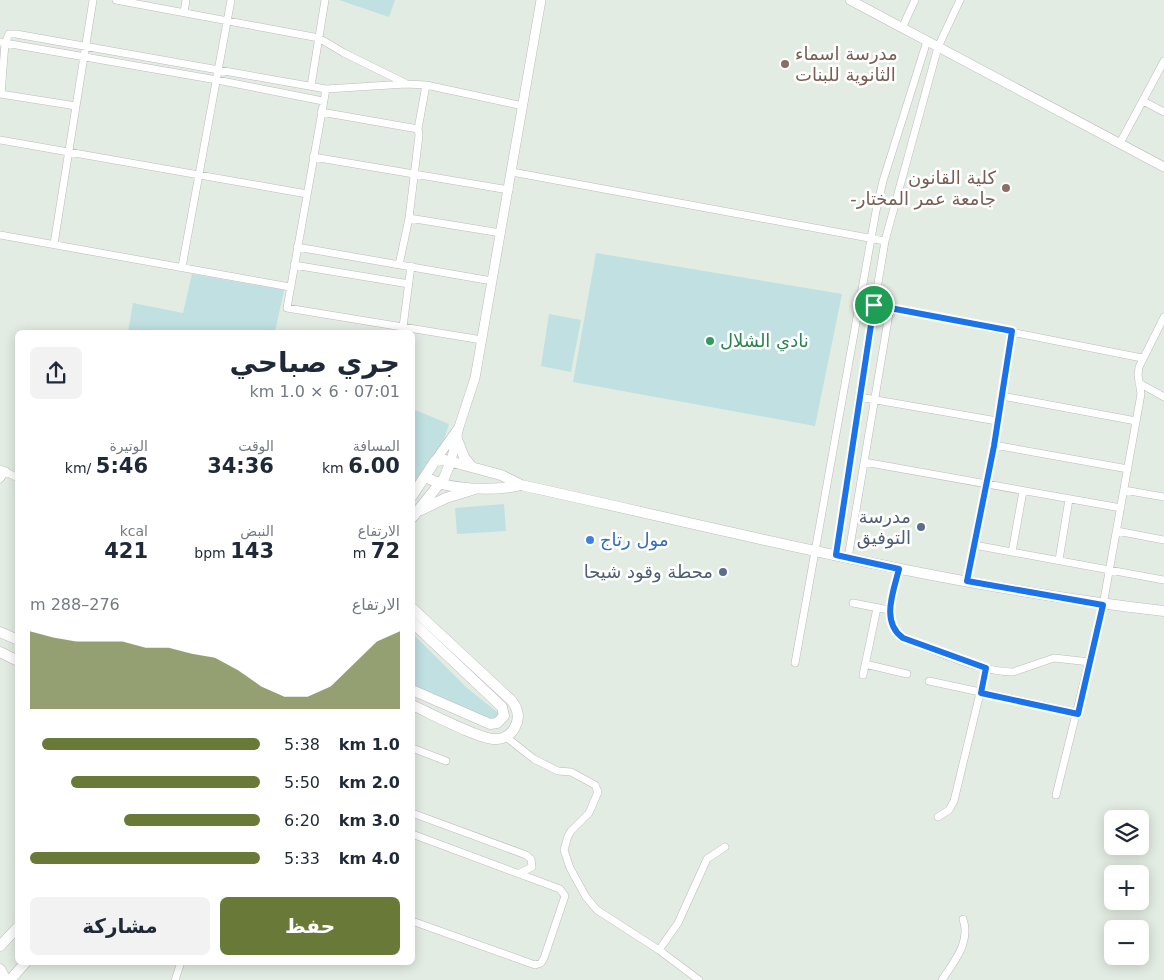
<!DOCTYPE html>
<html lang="ar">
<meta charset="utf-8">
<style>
:root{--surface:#fff;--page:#f2f2f3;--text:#1f2937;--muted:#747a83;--accent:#697937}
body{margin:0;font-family:"DejaVu Sans","Noto Sans Arabic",sans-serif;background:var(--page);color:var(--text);direction:rtl;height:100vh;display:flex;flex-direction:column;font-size:19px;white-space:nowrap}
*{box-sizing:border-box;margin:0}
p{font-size:16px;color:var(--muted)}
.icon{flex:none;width:28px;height:28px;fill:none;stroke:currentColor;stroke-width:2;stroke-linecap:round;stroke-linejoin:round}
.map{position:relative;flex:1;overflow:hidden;direction:ltr}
.drawer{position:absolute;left:15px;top:330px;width:400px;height:635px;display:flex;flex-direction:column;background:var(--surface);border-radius:8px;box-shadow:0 2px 12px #0003;direction:rtl}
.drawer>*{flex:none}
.tools{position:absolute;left:1104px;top:810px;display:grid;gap:10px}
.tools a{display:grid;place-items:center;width:45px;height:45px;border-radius:8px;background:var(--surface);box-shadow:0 2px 12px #0003;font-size:25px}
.pin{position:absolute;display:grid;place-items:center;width:42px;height:42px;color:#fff;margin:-21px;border:2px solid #fff;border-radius:50%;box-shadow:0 1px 5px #0007}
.round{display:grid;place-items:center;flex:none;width:52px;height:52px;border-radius:8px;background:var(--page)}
.head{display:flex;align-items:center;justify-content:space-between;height:85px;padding:0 15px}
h1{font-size:28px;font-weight:600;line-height:38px}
.figures{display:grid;grid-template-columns:repeat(3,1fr);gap:8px;height:85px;padding:5px 15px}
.figures div{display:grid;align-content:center}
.figures b{font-size:21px;font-weight:600}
.figures small{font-size:14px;font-weight:400}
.figures p{font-size:14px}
.chart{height:140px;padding:10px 15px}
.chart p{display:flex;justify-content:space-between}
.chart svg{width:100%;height:90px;margin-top:5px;fill:var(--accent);opacity:.7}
.action{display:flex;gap:10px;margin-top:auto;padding:10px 15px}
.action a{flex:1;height:58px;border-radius:8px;background:var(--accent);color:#fff;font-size:20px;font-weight:600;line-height:58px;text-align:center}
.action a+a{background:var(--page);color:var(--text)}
ul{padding:0 15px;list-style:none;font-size:16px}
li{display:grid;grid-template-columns:80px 60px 1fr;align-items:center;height:38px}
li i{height:12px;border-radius:6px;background:var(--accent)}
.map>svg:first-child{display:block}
.green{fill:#c0e0e2}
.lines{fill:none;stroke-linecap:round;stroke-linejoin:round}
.minor-casing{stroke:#beb9bf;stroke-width:8}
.tertiary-casing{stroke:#beb9bf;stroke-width:10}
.secondary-casing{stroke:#c0bac2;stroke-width:11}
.minor{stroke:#fff;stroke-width:7}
.tertiary{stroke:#fff;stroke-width:9}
.secondary{stroke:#fff;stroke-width:10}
.route-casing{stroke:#fff;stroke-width:10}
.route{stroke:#1a73e8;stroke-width:6}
.education-dot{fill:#8d6e63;stroke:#fff;stroke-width:2}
.leisure-dot{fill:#2e9e5b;stroke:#fff;stroke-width:2}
.service-dot{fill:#5c6f8a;stroke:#fff;stroke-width:2}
.shop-dot{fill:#3f7fe0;stroke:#fff;stroke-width:2}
.labels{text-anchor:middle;stroke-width:5;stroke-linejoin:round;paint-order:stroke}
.education-label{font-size:18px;fill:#785e54;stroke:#fff;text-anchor:start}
.leisure-label{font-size:18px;fill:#27864d;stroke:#fff;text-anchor:start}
.service-label{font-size:18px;fill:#4e5e75;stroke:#fff;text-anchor:end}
.shop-label{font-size:18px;fill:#366cbe;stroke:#fff;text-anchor:start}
</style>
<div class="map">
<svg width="1164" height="980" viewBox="0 0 1164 980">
<rect width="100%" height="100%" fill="#e3ece2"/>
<path class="green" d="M339,0H395L389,17Z
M596,253L842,294L815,426L573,382Z
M192,274L284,290L275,332H128L133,303L183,313Z
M549,314L581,320L571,372L541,366Z
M413,409L449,424L442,446L413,491Z
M504,504L506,531L457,534L455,508Z
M412,633L467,688L501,715L492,721L413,685Z"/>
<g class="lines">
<g class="minor-casing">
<path id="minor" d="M116,0L319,38L344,53L405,83
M184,12L186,0
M902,28L915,0
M0,42L5,43L9,34H16L326,89L406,84L426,85L523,106
M311,86L325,0
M326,89L287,308L482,340
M0,94L76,106
M1,94L5,43L217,80L323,101
M1143,101L1164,112
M321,112L418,129
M0,140L307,194
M1120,143L1164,61
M313,157L509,190
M512,172L885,241
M409,218L501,233
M0,235L290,287
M54,244L93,0
M297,247L492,281
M294,265L409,284
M399,265L409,218L419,135L418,129L426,85
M182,267L231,0
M875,305L1142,358
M403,327L411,266
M1139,383L1164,397
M1002,396L1136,421
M859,397L997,421
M994,445L1128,469
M864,462L1121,508
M0,469L18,478
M0,479L6,471
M1124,490L1164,497
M1117,531L1164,540
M974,545L1164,580
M1012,552L1023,491
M836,555L859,397L885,241L938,47L960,0
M848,558L890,308
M1059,560L1069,499
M899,569C894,590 881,622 903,639C936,650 978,672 1013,672L1054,658L1090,662
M967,581L994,445L1012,331
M853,603L889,610
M795,663L876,211L883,181L927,41
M865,664L907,674
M863,675L877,608
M929,681L1078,713
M506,737L534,759L558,771L571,772L595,785L598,792L589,813L571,831L568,836L564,850L570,868L586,897L597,910L659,950L699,980
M412,748L446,761
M1056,795L1103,605L1141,394L1138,375L1139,367L1164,317
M412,813L526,855L531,859L532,867L520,873
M938,817L949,810L954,801L986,668
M412,834L560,889L565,896L544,958L541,963L535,965L412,921
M659,950L678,923L707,859L725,847
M175,980L181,962
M942,980C954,961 971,943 963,919"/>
</g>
<g class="tertiary-casing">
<path id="tertiary" d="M850,0L1164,167
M435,461L457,430
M451,461L459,427L475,378L541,0"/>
</g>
<g class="secondary-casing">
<path id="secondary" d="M457,439L464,457L472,467
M425,476C445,491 497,491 521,485
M412,496L435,461L445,460L501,475L521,485C734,532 947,587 1164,611
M421,510L446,498L475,489
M412,518L444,478L451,461
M412,608L512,701C518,709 520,718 515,727C512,734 504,739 496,739C480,740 430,713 412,705
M412,622L502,707L504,716L497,723L490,724L412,690
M0,632L18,640
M0,652L18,661
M0,946L18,927
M0,969L6,980
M10,980L26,962"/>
</g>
<use href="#minor" class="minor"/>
<use href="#tertiary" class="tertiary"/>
<use href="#secondary" class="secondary"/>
</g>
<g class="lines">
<g class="route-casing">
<path id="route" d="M874,305L1012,331L994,446L967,581L1103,605L1078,714L981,693L986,668L903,638C880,622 894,590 899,569L836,555Z"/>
</g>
<use href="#route" class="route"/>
</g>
<g class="education-dot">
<circle cx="785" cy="64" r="5"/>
<circle cx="1006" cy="188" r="5"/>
</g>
<circle class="leisure-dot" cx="710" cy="341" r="5"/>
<g class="service-dot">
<circle cx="921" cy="527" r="5"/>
<circle cx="723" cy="572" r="5"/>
</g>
<circle class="shop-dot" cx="590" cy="540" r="5"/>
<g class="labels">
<g class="education-label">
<text x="795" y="60">مدرسة اسماء<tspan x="795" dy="21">الثانوية للبنات</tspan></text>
<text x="996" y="184" text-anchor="end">كلية القانون<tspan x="996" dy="21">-جامعة عمر المختار</tspan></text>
</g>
<g class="leisure-label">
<text x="720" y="347">نادي الشلال</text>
</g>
<g class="service-label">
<text x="911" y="523">مدرسة<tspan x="911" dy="21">التوفيق</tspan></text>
<text x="713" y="578">محطة وقود شيحا</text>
</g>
<g class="shop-label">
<text x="600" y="546">مول رتاج</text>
</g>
</g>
</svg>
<div class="tools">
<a><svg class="icon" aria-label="layers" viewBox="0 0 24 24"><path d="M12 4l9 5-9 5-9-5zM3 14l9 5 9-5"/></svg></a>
<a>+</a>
<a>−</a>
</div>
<div class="pin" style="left:874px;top:305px;background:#1e9e55"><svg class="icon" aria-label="arrive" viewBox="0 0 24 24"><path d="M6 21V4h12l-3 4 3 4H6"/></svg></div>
<section class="drawer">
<div class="head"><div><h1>جري صباحي</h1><p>07:01 · 6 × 1.0 km</p></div><a class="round"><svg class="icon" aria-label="share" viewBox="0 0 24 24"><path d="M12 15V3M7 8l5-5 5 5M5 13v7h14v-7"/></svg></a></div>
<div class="figures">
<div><p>المسافة</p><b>6.00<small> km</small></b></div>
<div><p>الوقت</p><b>34:36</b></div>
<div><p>الوتيرة</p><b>5:46<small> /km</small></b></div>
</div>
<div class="figures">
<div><p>الارتفاع</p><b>72<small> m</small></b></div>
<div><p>النبض</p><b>143<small> bpm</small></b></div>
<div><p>kcal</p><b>421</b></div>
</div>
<div class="chart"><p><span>الارتفاع</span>276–288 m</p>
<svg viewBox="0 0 160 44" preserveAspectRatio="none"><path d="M0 44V6L10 9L20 11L30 11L40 11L50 14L60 14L70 17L80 19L90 25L100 33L110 38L120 38L130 33L140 22L150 11L160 6V44z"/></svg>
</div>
<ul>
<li><b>1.0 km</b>5:38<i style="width:95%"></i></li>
<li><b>2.0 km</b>5:50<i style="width:82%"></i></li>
<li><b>3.0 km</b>6:20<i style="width:59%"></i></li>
<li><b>4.0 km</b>5:33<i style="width:100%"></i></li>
</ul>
<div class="action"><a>حفظ</a><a>مشاركة</a></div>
</section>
</div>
